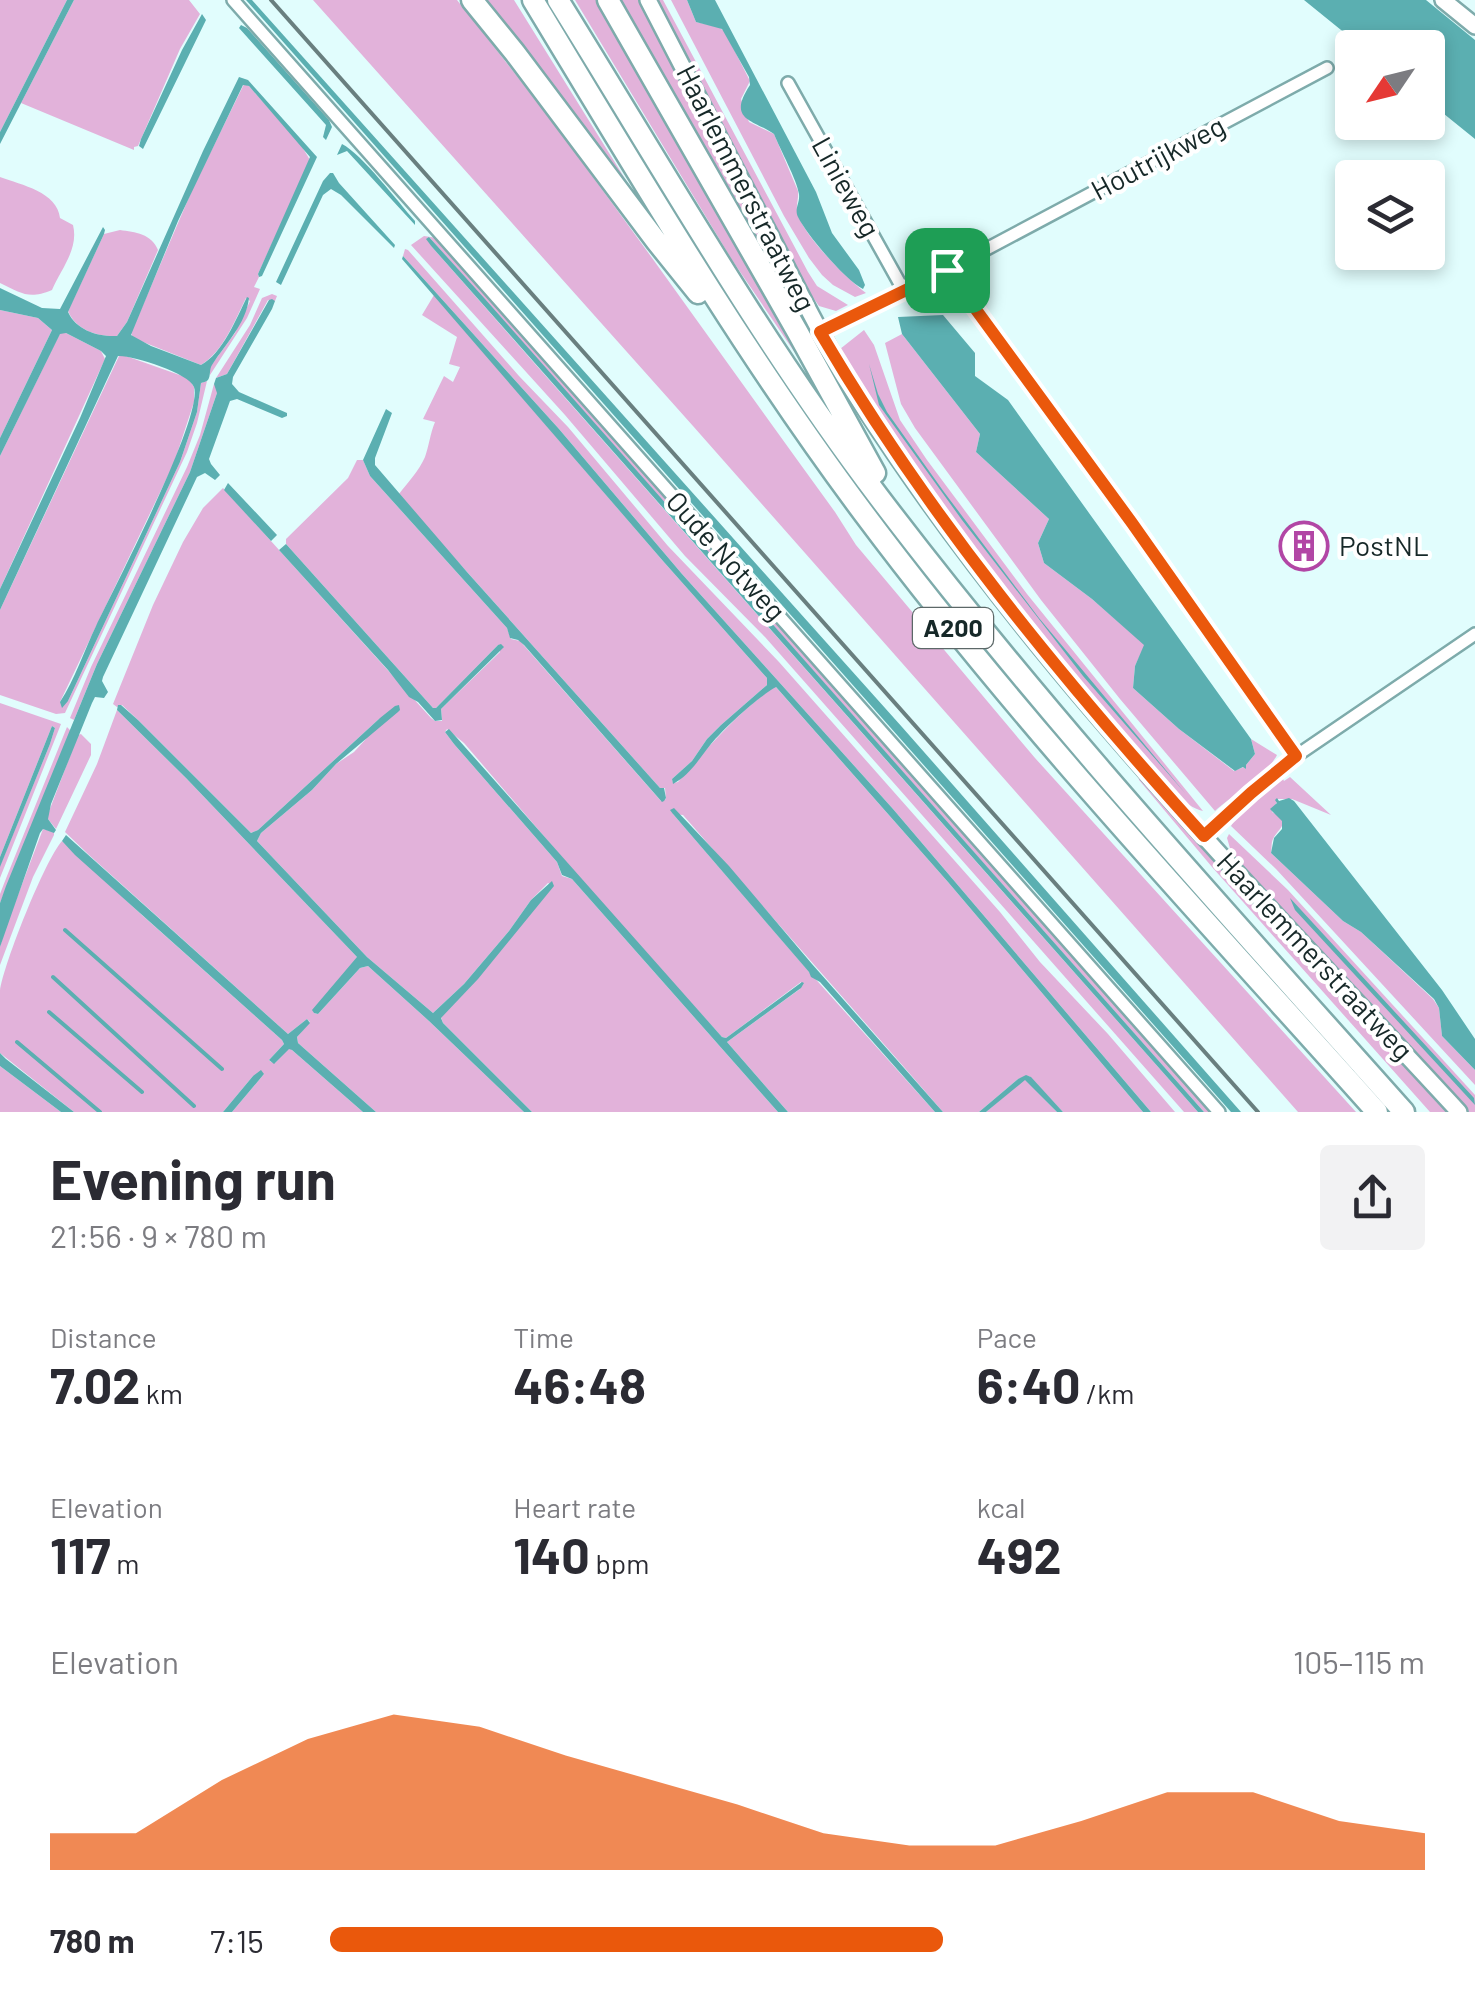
<!DOCTYPE html>
<meta charset="utf-8">
<style>
:root{--surface:#fff;--page:#f2f2f3;--text:#2b2b33;--muted:#7c7c81;--accent:#ea580c}
body{margin:0;font-family:Barlow,sans-serif;background:var(--page);color:var(--text);height:100vh;display:flex;flex-direction:column;font-size:38px;white-space:nowrap}
*{box-sizing:border-box;margin:0}
p{font-size:32px;color:var(--muted)}
.icon{flex:none;width:55px;height:55px;fill:none;stroke:currentColor;stroke-width:2;stroke-linecap:round;stroke-linejoin:round}
.map{position:relative;height:1112px;overflow:hidden}
.panel{display:flex;flex-direction:column;background:var(--surface);flex:1}
.panel>*{flex:none}
.needle{width:65px;rotate:235deg}
.controls{position:absolute;left:1335px;top:30px;display:grid;gap:20px}
.controls a{display:grid;place-items:center;width:110px;height:110px;border-radius:10px;background:var(--surface);box-shadow:0 5px 15px #0003;font-size:50px}
.pin{position:absolute;display:grid;place-items:center;width:85px;height:85px;color:#fff;margin:-42px;border-radius:20px;box-shadow:0 5px 15px #0006}
.round{display:grid;place-items:center;flex:none;width:105px;height:105px;border-radius:10px;background:var(--page)}
.summary{display:flex;align-items:center;justify-content:space-between;height:170px;padding:0 50px}
h1{font-size:55px;font-weight:700;line-height:75px}
.stats{display:grid;grid-template-columns:repeat(3,1fr);gap:15px;height:170px;padding:10px 50px}
.stats div{display:grid;align-content:center}
.stats b{font-size:50px;font-weight:700}
.stats small{font-size:28px;font-weight:400}
.stats p{font-size:28px}
.chart{height:280px;padding:20px 50px}
.chart p{display:flex;justify-content:space-between}
.chart svg{width:100%;height:180px;margin-top:10px;fill:var(--accent);opacity:.7}
ul{padding:0 50px;list-style:none;font-size:32px}
li{display:grid;grid-template-columns:160px 120px 1fr;align-items:center;height:75px}
li i{height:25px;border-radius:12px;background:var(--accent)}
.map>svg:first-child{display:block}
.green{fill:#e2b2da}
.water{fill:#5bafb1}
.lines{fill:none;stroke-linecap:round;stroke-linejoin:round}
.stream{stroke:#5bafb1;stroke-width:4}
.street-casing{stroke:#7eabab;stroke-width:16}
.secondary-casing{stroke:#7eabab;stroke-width:20}
.highway-casing{stroke:#7eabab;stroke-width:25}
.street{stroke:#fff;stroke-width:11}
.secondary{stroke:#fff;stroke-width:15}
.highway{stroke:#fff;stroke-width:20}
.rail{stroke:#697f7f;stroke-width:4}
.route-casing{stroke:#fff;stroke-width:20}
.route{stroke:#ea580c;stroke-width:12}
.labels{text-anchor:middle;stroke-width:8;stroke-linejoin:round;paint-order:stroke}
.shield{fill:#fff;stroke:#5c6868;stroke-width:2.5}
.shield-label{font-size:25px;font-weight:bold;fill:#162828}
.street-label{font-size:28px;fill:#162828;stroke:#fff}
.poi-label{font-size:28px;fill:#162828;stroke:#fff;text-anchor:start}
</style>
<div class="map">
<svg width="1475" height="1112" viewBox="0 0 1475 1112">
<rect width="100%" height="100%" fill="#e1fdfd"/>
<path class="green" d="M0,0H67L0,132Z
M74,0H189L200,14L180,49L138,146L134,147V150L21,103Z
M313,0H457C590,165 710,341 835,512L856,545L1035,758L1356,1112H1298L693,426Z
M485,0H514L660,235Z
M575,0H596L821,391L732,260Z
M620,0H638L832,369Z
M656,0H663L808,272L817,286L848,305L836,311L819,306L807,289Z
M671,0H687L696,22L719,27L725,32L750,81L741,99L749,122L774,134L798,191C799,200 795,206 798,214C803,235 848,280 866,293L855,297L833,285L822,275L809,258L784,216Z
M244,84L249,86L301,145L310,160L258,274L259,277L254,287L260,289L247,318L210,375V367L235,333L250,301L246,298C235,320 223,352 201,365L133,338L131,333L193,188Z
M0,177C22,185 57,192 60,218L73,225C79,249 61,269 52,290C28,300 22,293 0,283Z
M120,230C135,232 152,234 158,250L127,322L117,336C97,337 76,330 68,311L104,234Z
M424,236L437,238L679,509L732,573L768,609L1155,1045L1166,1063L1210,1112H1204L429,237L432,247L536,365L1198,1112H1184L765,637L685,556L565,415L411,245Z
M405,249L408,250L519,376L568,427L668,546L779,662L1000,912L1040,962L1108,1034L1175,1112H1151L893,809L682,574L559,429L403,256Z
M272,294L277,296L275,301L268,300L227,374L216,378L250,325L262,298Z
M434,295L663,561L767,678V685L721,725L707,739L692,761L672,779L673,783L678,782C708,747 738,712 775,686L948,882L1143,1112H1063L1029,1076L1018,1079L979,1112H943C858,1014 769,914 683,815L673,814L811,974L935,1112H788L727,1042L800,989L801,982L726,1038L722,1037L614,918L464,743L447,729L445,732L454,744L557,862L562,876L572,879L778,1112H532L443,1023L441,1017L469,988L553,886L548,883L531,900L509,931L464,984L433,1013L367,957L257,841L261,833L312,790L336,764L354,752L365,740L380,718L258,830L251,833L138,720L122,705L117,707L113,704L153,605L183,542L203,508L223,488L431,718L435,721H442L441,709L500,652L498,645L436,708H433L286,544V539L348,478L357,460H363L370,476L507,628L511,639L520,641L661,801L666,799L665,788H660L400,497L399,494C408,482 419,471 425,457C429,446 430,434 435,422L423,419L444,376L453,382L460,367L449,364L457,337L422,315Z
M0,310L38,318L52,330L0,438Z
M864,330L874,345L900,420L927,460L1027,594L1203,811C1173,804 1137,751 1116,727C1053,653 993,576 936,497C902,449 866,402 840,349Z
M60,333H66L101,351L105,359L0,589V456Z
M902,334L980,434L976,452L1049,519L1038,543L1044,563L1092,599L1145,645L1135,666L1133,688L1179,729L1234,771L1244,767L1246,769V765L1255,754L1251,739L1277,755C1269,772 1231,797 1215,811L1120,699L1041,600L915,428L901,404L885,343Z
M123,355L188,378L194,387V402L174,463L60,702L68,701L180,462L197,412L201,383L207,381L197,423L187,452L65,713L56,714L0,695V610L119,356Z
M214,384L217,386V393L190,472L97,664L74,720L70,718L91,667L187,467L200,435Z
M0,703L61,724L0,878V866L50,744L55,728L52,726L0,857Z
M117,710L186,778L358,958L313,1010L314,1013L318,1014L360,968L368,966L429,1021L524,1112H376L298,1043L297,1037L310,1022L307,1019L288,1034L89,855L65,832L97,764Z
M67,727L70,730V732L0,903V894L7,876Z
M81,734L91,744V755L56,829L48,819V814L78,735Z
M1138,774L1449,1112H1430L1212,867L1139,780Z
M1282,777L1284,781L1290,777L1331,815L1292,799H1276L1277,802L1272,812C1293,822 1279,827 1273,839C1271,843 1272,848 1271,853L1343,921L1361,932L1433,999L1439,1008L1442,1036L1475,1070V1085L1276,869L1231,826C1242,806 1264,791 1282,777Z
M43,829L54,832V835L33,877L0,965V947L5,929Z
M1229,834L1288,890L1475,1095V1112H1469L1248,873L1232,855L1227,838Z
M62,841L143,916L282,1040L284,1044L269,1060L271,1062L275,1063L289,1048L292,1050L363,1112H232L264,1074L253,1076L223,1112H74L0,1053C0,1033 0,1011 0,991C4,963 45,860 62,841Z
M0,1066L61,1112H0Z
M1025,1079L1057,1112H986L1022,1081Z"/>
<path class="water" d="M67,0H74L0,144V132Z
M246,0H252L902,727L1241,1112H1231Z
M687,0H715L816,192L832,233L859,270L865,285L863,289C845,280 807,235 798,217C794,208 800,204 799,194C797,180 780,149 774,134C752,119 727,120 750,85L749,77L722,29L696,22Z
M1304,0H1426L1475,40V139L1428,101V48L1362,47Z
M202,14L206,20L143,149L139,146L141,139L182,50Z
M241,25L247,28L329,120L332,127L326,140L323,137L326,125L239,28Z
M239,77L248,80L317,157L262,276L259,277L258,274L310,157L249,86L243,85L178,221L131,335L151,346L201,365C223,353 236,319 247,297L249,298C246,324 226,343 212,365C209,369 211,376 208,380C206,382 203,382 201,383L197,412L180,462L68,701L62,708L60,702C75,679 84,651 96,626C113,590 204,416 194,387C189,373 132,355 118,356L0,610V589L80,418L106,356L101,351L66,333L60,334L0,456V438L52,330L38,318L0,310V288L42,308L60,309L103,227L105,230L104,234L68,312C76,330 98,337 117,336L127,322L203,151Z
M342,144C362,154 398,202 415,221V225L347,151L337,155Z
M330,173H333L339,183L395,245L394,248L341,195L331,189L323,195L281,285L276,282L323,181Z
M429,237L485,299L1204,1112H1198L432,247L426,239Z
M403,256L559,429L682,574L893,809L1151,1112H1143L948,882L776,687C758,697 725,727 711,744C699,759 690,775 673,784L672,779L692,761L707,739L721,725L767,685V678L663,561L402,259Z
M272,299L275,301L272,309L233,377L232,384L239,392L287,413V416L282,418L237,399L230,401L209,459L211,464L220,475L215,480L205,473L197,477L103,677L102,681L108,692L104,698L95,697L92,703L51,804L48,819L56,830L54,833L43,829L40,833L0,947V903L6,886L97,664L190,472L217,393L214,384L216,378L227,374L269,300Z
M943,315L975,353V376L1008,400L1251,739L1255,754L1246,765V769L1243,767L1235,771L1179,729L1133,688L1135,666L1144,645L1092,599L1044,563L1038,543L1049,519L976,452L980,434L902,334L898,317Z
M869,364L878,394L887,412L944,492L1039,618L1185,793L1083,676L962,520L879,405Z
M386,409L392,413L375,458V465L467,572L660,788H664L666,798L664,801L662,802L524,645L518,640L510,638L507,628L370,476L363,460Z
M228,483L277,535L271,541L224,490Z
M286,544L433,708H436L498,645L501,644L504,647L441,709L442,720L435,721L418,702L409,697L388,670L279,550Z
M118,705H121L138,720L251,833L258,830L380,718L395,706L399,705L400,710L398,712L336,764L312,790L261,833L257,841L367,957L433,1013L464,984L509,931L531,900L552,881L554,886L478,979L441,1018L443,1023L532,1112H524L429,1021L368,966L360,968L318,1014L314,1013L312,1010L357,957L186,778L117,710Z
M52,726L55,728L50,744L0,867V857Z
M449,729L722,1037L726,1038L802,982L804,983L801,988L727,1042L788,1112H778L572,879L562,875L557,862L454,744L445,732Z
M1277,798L1279,801L1289,798L1294,801L1442,990L1475,1039V1070L1442,1036L1439,1008L1434,999L1361,932L1343,921L1271,853L1274,838L1282,829V821L1270,809L1277,803L1275,800Z
M674,808L729,866L812,964L943,1112H935L820,982L811,977L809,972L673,814L670,810Z
M66,835L288,1034L307,1019L310,1023L297,1037L298,1043L376,1112H363L292,1050L289,1049L274,1064L269,1060L284,1044L282,1040L75,855L62,841Z
M1290,898L1474,1098L1475,1105L1295,910Z
M0,1053L6,1059L74,1112H61L0,1066Z
M261,1070L264,1074L232,1112H223L253,1076Z
M1026,1075L1031,1077L1063,1112H1057L1025,1080L986,1112H979L1018,1079Z"/>
<g class="lines">
<path class="stream" d="M65,930L222,1069
M53,977L194,1106
M49,1012L142,1092
M17,1042L100,1112"/>
<g class="street-casing">
<path id="street" d="M233,0L1219,1112
M788,83L904,291
M947,270L1132,523L1296,756
M820,332L947,270L1327,68
M1204,835L1296,756L1475,634"/>
</g>
<g class="secondary-casing">
<path id="secondary" d="M648,0C688,78 729,157 770,235C799,291 827,348 860,401C1028,663 1250,885 1459,1112
M1443,0L1475,26"/>
</g>
<g class="highway-casing">
<path id="highway" d="M472,0L515,53L657,242L698,293
M533,0C639,175 742,351 865,515C1022,725 1203,917 1377,1112
M558,0C662,167 759,339 878,496C1041,711 1225,911 1404,1112
M608,0L797,331L875,473"/>
</g>
<use href="#street" class="street"/>
<use href="#secondary" class="secondary"/>
<use href="#highway" class="highway"/>
<path class="rail" d="M271,0L1258,1112"/>
</g>
<g class="lines">
<g class="route-casing">
<path id="route" d="M947,270L1132,523L1296,756L1251,793L1204,836C1062,679 927,515 820,332Z"/>
</g>
<use href="#route" class="route"/>
</g>
<defs>
<g id="building-ring" transform="scale(2.5)"><circle r="9.5" fill="#fff" stroke="#b246a5" stroke-width="1.5"/><path d="M-4-6H4V6H1V3H-1V6H-4ZM-2.5-4.3h1.7v1.8h-1.7ZM.8-4.3h1.7v1.8H.8ZM-2.5-1h1.7V.8h-1.7ZM.8-1h1.7V.8H.8Z" fill="#b246a5"/></g>
</defs>
<g fill-rule="evenodd">
<use href="#building-ring" x="1304" y="546"/>
</g>
<g class="labels">
<rect class="shield" x="913" y="608" width="80" height="40" rx="8"/>
<g class="shield-label">
<text x="953" y="637">A200</text>
</g>
<g class="street-label">
<text transform="translate(1158 158) rotate(-28)" y="10">Houtrijkweg</text>
<text transform="translate(846 187) rotate(61)" y="10">Linieweg</text>
<text transform="translate(746 188) rotate(63)" y="10">Haarlemmerstraatweg</text>
<text transform="translate(726 556) rotate(48)" y="10">Oude Notweg</text>
<text transform="translate(1315 956) rotate(47)" y="10">Haarlemmerstraatweg</text>
</g>
<g class="poi-label">
<text x="1339" y="556">PostNL</text>
</g>
</g>
</svg>
<div class="controls">
<a><svg class="needle" viewBox="-14 -14 28 28"><path d="M0-13l5 13h-10z" fill="#e53935"/><path d="M0 13l5-13h-10z" fill="#7c7c81"/></svg></a>
<a><svg class="icon" aria-label="layers" viewBox="0 0 24 24"><path d="M12 4l9 5-9 5-9-5zM3 14l9 5 9-5"/></svg></a>
</div>
<div class="pin" style="left:947px;top:270px;background:#1e9e55"><svg class="icon" aria-label="arrive" viewBox="0 0 24 24"><path d="M6 21V4h12l-3 4 3 4H6"/></svg></div>
</div>
<section class="panel">
<div class="summary"><div><h1>Evening run</h1><p>21:56 · 9 × 780 m</p></div><a class="round"><svg class="icon" aria-label="share" viewBox="0 0 24 24"><path d="M12 15V3M7 8l5-5 5 5M5 13v7h14v-7"/></svg></a></div>
<div class="stats">
<div><p>Distance</p><b>7.02<small> km</small></b></div>
<div><p>Time</p><b>46:48</b></div>
<div><p>Pace</p><b>6:40<small> /km</small></b></div>
</div>
<div class="stats">
<div><p>Elevation</p><b>117<small> m</small></b></div>
<div><p>Heart rate</p><b>140<small> bpm</small></b></div>
<div><p>kcal</p><b>492</b></div>
</div>
<div class="chart"><p><span>Elevation</span>105–115 m</p>
<svg viewBox="0 0 160 44" preserveAspectRatio="none"><path d="M0 44V35L10 35L20 22L30 12L40 6L50 9L60 16L70 22L80 28L90 35L100 38L110 38L120 32L130 25L140 25L150 32L160 35V44z"/></svg>
</div>
<ul>
<li><b>780 m</b>7:15<i style="width:56%"></i></li>
</ul>
</section>
